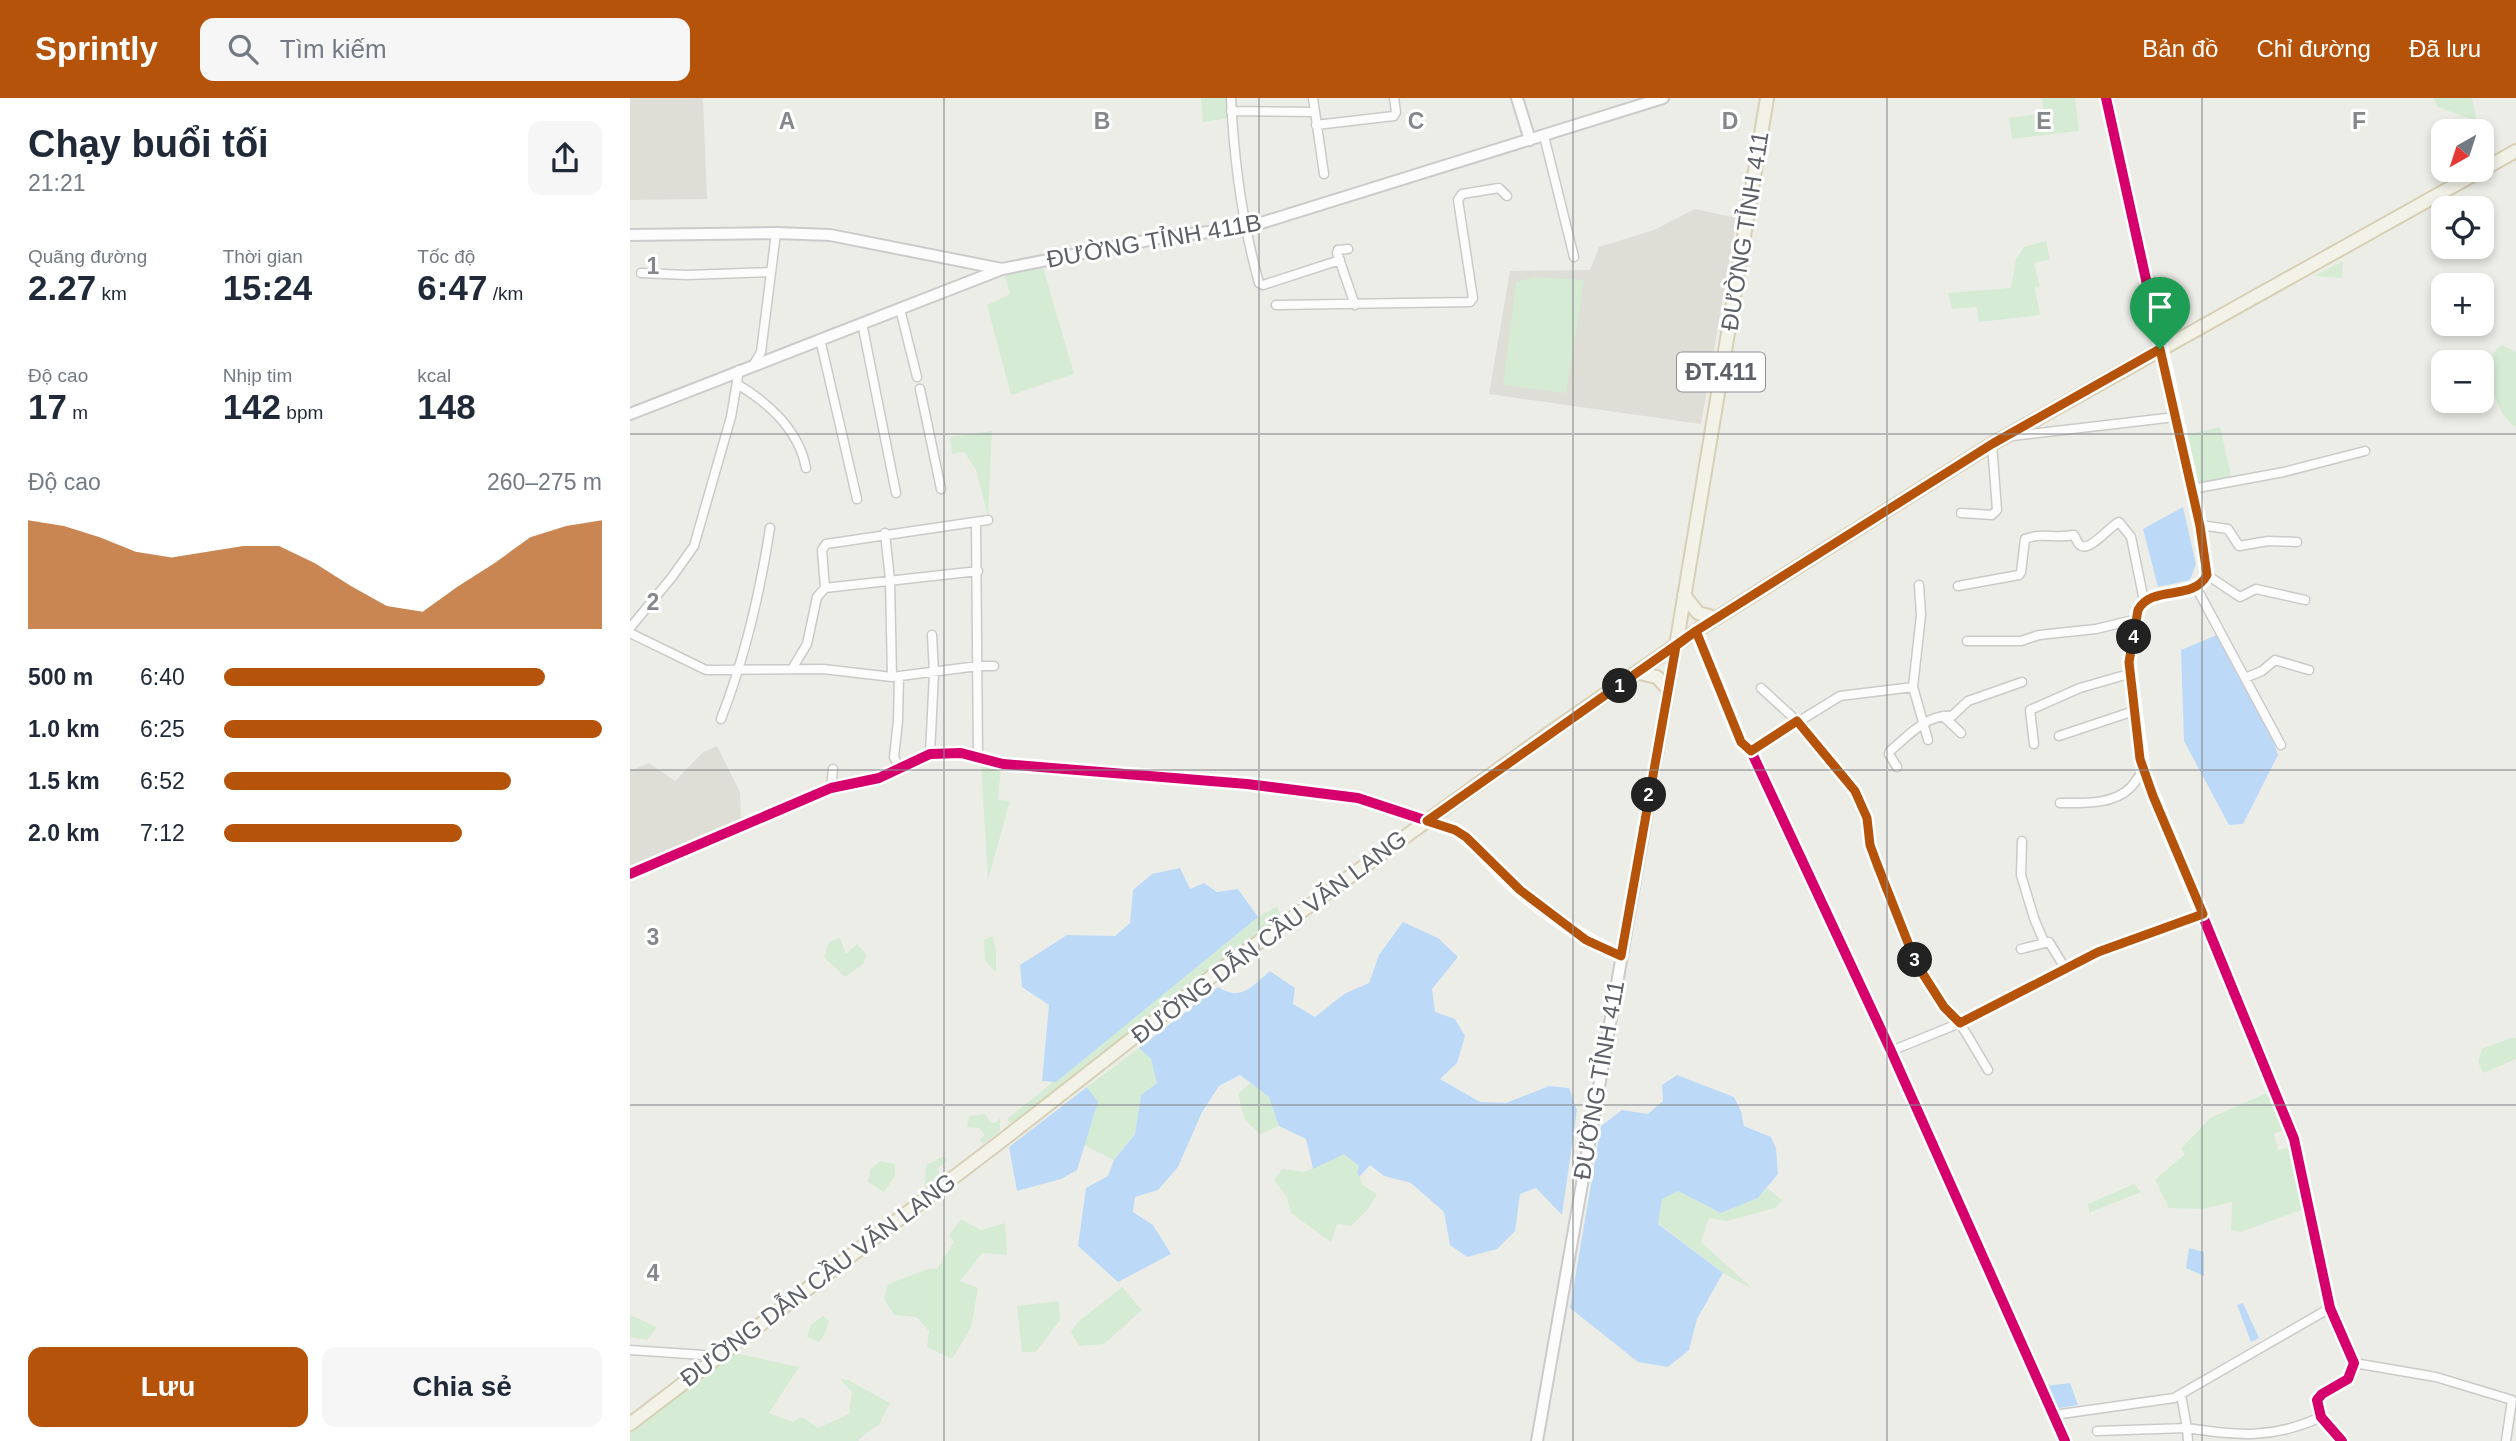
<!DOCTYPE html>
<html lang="vi">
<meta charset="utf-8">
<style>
:root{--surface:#fff;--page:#f6f6f7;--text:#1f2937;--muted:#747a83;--accent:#b45309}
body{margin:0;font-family:Arial,sans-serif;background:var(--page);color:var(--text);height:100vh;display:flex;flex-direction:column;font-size:26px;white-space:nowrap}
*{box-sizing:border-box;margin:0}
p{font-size:23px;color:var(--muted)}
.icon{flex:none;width:38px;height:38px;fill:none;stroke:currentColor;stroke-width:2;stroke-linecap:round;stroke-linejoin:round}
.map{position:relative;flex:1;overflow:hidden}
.sheet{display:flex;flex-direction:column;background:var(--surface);width:630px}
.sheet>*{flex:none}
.needle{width:46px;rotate:219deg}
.controls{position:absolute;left:1801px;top:21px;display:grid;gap:14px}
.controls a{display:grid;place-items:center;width:63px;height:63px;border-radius:14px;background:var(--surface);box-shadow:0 4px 10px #0003;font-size:35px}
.pin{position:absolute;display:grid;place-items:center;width:60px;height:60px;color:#fff;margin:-72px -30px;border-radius:50% 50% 50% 0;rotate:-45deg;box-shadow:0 0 7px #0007}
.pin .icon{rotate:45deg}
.km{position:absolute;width:35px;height:35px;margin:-18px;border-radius:50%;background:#222;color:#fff;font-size:19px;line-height:35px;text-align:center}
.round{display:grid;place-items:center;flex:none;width:74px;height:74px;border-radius:14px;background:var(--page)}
.overview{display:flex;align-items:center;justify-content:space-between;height:119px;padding:0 28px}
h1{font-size:38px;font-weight:700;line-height:52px}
.stats{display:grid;grid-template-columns:repeat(3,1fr);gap:10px;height:119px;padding:7px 28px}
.stats div{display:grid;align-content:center}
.stats b{font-size:35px;font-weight:700}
.stats small{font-size:19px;font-weight:400}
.stats p{font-size:19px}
.chart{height:196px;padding:14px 28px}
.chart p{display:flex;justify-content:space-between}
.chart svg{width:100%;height:126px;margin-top:7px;fill:var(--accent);opacity:.7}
.primary-button{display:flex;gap:14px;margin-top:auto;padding:14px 28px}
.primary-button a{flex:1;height:80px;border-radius:14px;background:var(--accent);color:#fff;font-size:28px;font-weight:700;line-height:80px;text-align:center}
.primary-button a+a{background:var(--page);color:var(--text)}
ul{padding:0 28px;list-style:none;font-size:23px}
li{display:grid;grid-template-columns:112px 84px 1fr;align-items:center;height:52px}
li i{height:18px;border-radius:9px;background:var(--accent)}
header{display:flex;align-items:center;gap:42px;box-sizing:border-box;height:98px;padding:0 35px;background:var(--accent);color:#fff}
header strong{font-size:33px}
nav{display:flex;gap:38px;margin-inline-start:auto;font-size:24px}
.search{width:490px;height:63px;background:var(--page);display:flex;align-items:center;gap:18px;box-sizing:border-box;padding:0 24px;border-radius:14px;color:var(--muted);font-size:26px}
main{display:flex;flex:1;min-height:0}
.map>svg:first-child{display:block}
.education{fill:#deddd6}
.green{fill:#d5ebd4}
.water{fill:#bcdaf8}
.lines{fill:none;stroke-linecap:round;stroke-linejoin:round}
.street-casing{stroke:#cacac9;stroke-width:11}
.secondary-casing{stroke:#cacbca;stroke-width:14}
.primary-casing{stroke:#d7d0b4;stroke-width:16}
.street{stroke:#fcfcfc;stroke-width:8}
.secondary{stroke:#fcfcfc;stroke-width:10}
.primary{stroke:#f3f2e9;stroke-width:12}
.cycleway-casing{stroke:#fff;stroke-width:15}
.cycleway{stroke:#d6006c;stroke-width:10}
.route-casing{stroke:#fff;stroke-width:14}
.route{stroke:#b45309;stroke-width:9}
.grid{fill:none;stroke:#85888b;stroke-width:2;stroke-opacity:0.55}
.labels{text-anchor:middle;stroke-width:6;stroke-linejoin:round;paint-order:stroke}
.shield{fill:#fff;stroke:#8e9095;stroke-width:2}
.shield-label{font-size:23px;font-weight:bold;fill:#5d6167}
.street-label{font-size:24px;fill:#5d6167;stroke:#fff}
.grid-label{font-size:23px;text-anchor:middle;font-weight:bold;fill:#85888b;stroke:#fff;stroke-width:6;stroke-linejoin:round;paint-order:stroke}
</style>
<header>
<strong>Sprintly</strong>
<div class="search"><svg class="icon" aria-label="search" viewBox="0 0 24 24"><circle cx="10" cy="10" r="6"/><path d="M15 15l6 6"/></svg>Tìm kiếm</div>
<nav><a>Bản đồ</a><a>Chỉ đường</a><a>Đã lưu</a></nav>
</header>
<main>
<section class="sheet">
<div class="overview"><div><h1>Chạy buổi tối</h1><p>21:21</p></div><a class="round"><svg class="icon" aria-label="share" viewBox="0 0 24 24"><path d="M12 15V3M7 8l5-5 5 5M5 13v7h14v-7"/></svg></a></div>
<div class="stats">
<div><p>Quãng đường</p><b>2.27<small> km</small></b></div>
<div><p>Thời gian</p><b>15:24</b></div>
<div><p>Tốc độ</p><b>6:47<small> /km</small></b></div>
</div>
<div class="stats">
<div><p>Độ cao</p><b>17<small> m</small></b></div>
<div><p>Nhịp tim</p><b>142<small> bpm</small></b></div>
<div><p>kcal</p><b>148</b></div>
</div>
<div class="chart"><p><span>Độ cao</span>260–275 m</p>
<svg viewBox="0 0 160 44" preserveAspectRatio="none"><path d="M0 44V6L10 8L20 12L30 17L40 19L50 17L60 15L70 15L80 21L90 29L100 36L110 38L120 29L130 21L140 12L150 8L160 6V44z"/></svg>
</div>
<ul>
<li><b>500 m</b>6:40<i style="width:85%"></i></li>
<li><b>1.0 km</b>6:25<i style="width:100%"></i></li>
<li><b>1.5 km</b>6:52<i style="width:76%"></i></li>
<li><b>2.0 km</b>7:12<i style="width:63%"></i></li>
</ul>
<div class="primary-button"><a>Lưu</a><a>Chia sẻ</a></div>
</section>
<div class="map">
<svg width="1886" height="1343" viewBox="0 0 1886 1343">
<rect width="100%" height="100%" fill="#edede8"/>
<path class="education" d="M0,0H73L77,101L0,102Z
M1065,111L1107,120L1071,326L859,296L880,173L960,172L969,149L1024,132Z
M87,648L110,694L111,723L0,774V673L19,665L45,683L73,654Z"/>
<path class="green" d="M571,0H597L598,20L573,24Z
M1412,0H1445L1449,33L1382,41L1379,20L1414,15Z
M1804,0H1842L1847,23L1807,9Z
M1416,143L1420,161L1404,165L1410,189L1405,190L1410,217L1349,224L1347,209L1322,211L1318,195L1381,190L1386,161L1394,149Z
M1713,163L1712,180L1684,178Z
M412,166L444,276L381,297L357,207L380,196L374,175Z
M904,179L954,182L936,295L873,287L886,184Z
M1872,247L1886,254V329C1865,318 1848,260 1872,247Z
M1590,329L1602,381L1572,388L1566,384L1556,337Z
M362,333L358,418L346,372L334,354L322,356L320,339Z
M351,665L371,669L368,702L380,703L358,782Z
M647,808L651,818L382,1027L377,1021L628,819Z
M362,838L366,850V875L355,862L354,842Z
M210,840L216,856L227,846L237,857L233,866L215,879L194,859L199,844Z
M1880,940H1886V961L1853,975L1848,964L1852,951Z
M509,950L521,961L527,985L511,997L505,1036L484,1062L454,1047L468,1004L457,989Z
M620,985L639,999L649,1028L630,1036L615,1022L608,996Z
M1637,995L1655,1031L1644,1036L1648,1052L1660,1049L1674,1111L1611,1134L1601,1132L1602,1104L1573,1111L1539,1110L1525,1082L1555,1056L1551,1051L1580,1020Z
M355,1016L361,1025H365L370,1020V1033L353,1046L350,1042L355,1037L349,1030L337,1029L339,1018Z
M714,1056L729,1068L727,1074L734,1088L747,1096L738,1111L721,1128L707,1126L701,1144L661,1115L657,1099L644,1082L652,1071L674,1074Z
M314,1058L318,1062L307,1071L311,1078L295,1091L296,1067Z
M250,1063L265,1066V1078L254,1094L238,1084L240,1072Z
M1504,1086L1511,1094L1459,1115L1458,1106Z
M1137,1090L1152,1102L1145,1110L1097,1123L1079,1120L1071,1144L1124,1192L1093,1175L1028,1125L1032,1101L1048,1093L1091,1115L1128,1100Z
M331,1121L351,1132L375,1125L377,1157L352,1155L330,1183L348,1190L341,1230L322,1261L297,1249L299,1233L286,1219L264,1217L254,1200L258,1186L298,1171H307L324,1144L319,1137Z
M492,1189L512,1212L474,1246L449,1248L441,1234L447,1225Z
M429,1203L430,1222L406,1254H392L387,1208Z
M0,1217L27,1229L17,1242L0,1239Z
M193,1218L199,1223L195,1236L189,1244L177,1239L181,1227Z
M105,1255L169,1269L139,1315L163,1324L172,1319L188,1330L219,1316L222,1294L210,1281L218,1282L260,1305L249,1327L240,1332L228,1343H0V1335Z"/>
<path class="water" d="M1553,409L1566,466L1560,482L1528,489L1513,431Z
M1587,537L1644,645L1648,657L1613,726L1599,727L1554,643L1551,552Z
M550,770L560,791L574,785L587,794L608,791L628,819L426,984L412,983L419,907L392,889L390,867L437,837L485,838L500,825L503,792L522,776Z
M773,824L808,840L828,859L802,891L805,914L825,921L835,938L827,965L810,981L850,1004L876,1005L919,988L939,990L947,1012L932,1117L906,1090L890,1096L885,1133L867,1151L837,1159L820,1147L814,1114L781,1085L754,1078L740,1067L729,1079L727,1074L729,1068L714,1056L683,1071L676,1041L649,1028L639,999L610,977L589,988L572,1014L548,1069L528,1092L505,1099L503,1114L523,1127L541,1156L488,1184L448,1148L456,1090L478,1078L484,1062L505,1036L511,997L527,985L521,961L509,950L588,889C612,904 622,888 640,873L665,890L663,906L685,919L714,896L739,885L749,857Z
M1047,977L1104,999L1111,1013L1114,1028L1141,1039L1146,1050L1148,1076L1128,1100L1091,1115L1048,1093L1032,1101L1028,1126L1093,1175L1067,1221L1059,1252L1038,1269L1008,1264L940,1210L971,1028L992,1012L1018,1016L1033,1003L1032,987Z
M457,989L468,1004L447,1072L431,1081L387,1093L379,1049Z
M1559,1150L1574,1154V1178L1556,1170Z
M1613,1205L1629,1240L1621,1244L1607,1207Z
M1440,1285L1448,1307L1423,1311L1415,1288Z"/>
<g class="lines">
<g class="street-casing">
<path id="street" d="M601,0C604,63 612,124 629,185L633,187L710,162
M683,0L694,76
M1476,0L1570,427L1577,477C1564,504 1522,486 1508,512L1499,564L1513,672L1664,1041L1700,1210L1724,1265L1718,1281L1692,1296L1687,1302L1691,1319L1712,1343
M601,13L684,14
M686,27L764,18L766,14L764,0
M914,38L944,159
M718,151L708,152L707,155L725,207
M11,175L57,177L141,174
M646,207L840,204L843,200L828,102L832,96L869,90L877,98
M270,211L287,279
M232,225L266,395
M190,241L227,401
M124,266L131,254L146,135
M107,286C139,305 169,333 176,370
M290,291L311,391
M1382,338L1545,319
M1562,391L1654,374L1735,353
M1331,415L1362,417L1367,412L1362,346
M346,425L348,661
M1570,427L1598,431L1609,448L1638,443L1667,444
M255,435L260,482L262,579
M1577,477L1610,499L1626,491L1675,502
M1328,488L1389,477L1391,474L1395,441C1413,434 1425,441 1444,437C1446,440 1447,445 1450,447C1459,455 1480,428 1489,424L1501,439L1514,503
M1566,489L1651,647
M195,490L192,452L196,446L358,422
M0,530L42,479L64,448L101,319L109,272
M1066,533L1111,644L1121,653L1261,953L1435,1343
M0,535L76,572L193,571L262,579L348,568H364
M1337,543H1391L1409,537L1466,531L1507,521
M162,571L177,546L187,499L195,490L348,473
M1615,580L1632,573L1645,562L1679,572
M1283,589L1298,642
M1131,590L1167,623L1225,693L1237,720L1240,747L1247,766L1286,865L1314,909L1330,925L1358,972
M1313,618L1331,635
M91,621C115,559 130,495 140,430
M1429,638L1504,613
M1404,646L1400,612L1450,590L1495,577L1500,572
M1121,653L1210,598L1283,589L1291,517L1289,487
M300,656L304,575L302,537
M1267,669L1259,656L1260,653C1279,637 1297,616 1322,618L1338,603L1392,584
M266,672L267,665L264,659L268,623L269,578
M201,690L203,671
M1430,705C1452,705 1483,707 1500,690C1505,685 1509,678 1513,672
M1392,743L1391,777L1404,820L1414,844
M0,776L201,690L249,680L300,656L331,655L373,666L617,686L728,700L825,732C847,746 862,767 881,785C913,814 951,840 991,858
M1391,851L1419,844L1435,870
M1261,953L1330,925L1468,854L1573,816
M0,1252L88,1258
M1724,1265L1806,1279L1882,1302L1876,1343
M1551,1297L1557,1330C1608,1338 1643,1341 1691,1319
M1424,1317L1544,1300L1700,1210
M1467,1333L1557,1330L1558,1343"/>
</g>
<g class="secondary-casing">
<path id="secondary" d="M887,0L900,42
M0,137L146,135L200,137L372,171L534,139L615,130L1033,0
M0,316L372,171
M907,1343L1046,548"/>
</g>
<g class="primary-casing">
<path id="primary" d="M1054,497L1068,515L1086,520
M1046,548L1137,0
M1009,575L1027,579L1038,591
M0,1326L374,1041L590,872L908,643L1066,533L1362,346L1886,53"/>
</g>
<use href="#street" class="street"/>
<use href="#secondary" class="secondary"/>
<use href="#primary" class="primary"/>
<g class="cycleway-casing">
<path id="cycleway" d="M1476,0L1570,427L1577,477C1564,504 1522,486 1508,512L1499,564L1513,672L1664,1041L1700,1210L1724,1265L1718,1281L1692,1296L1687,1302L1691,1319L1712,1343
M1066,533L1111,644L1121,653L1261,953L1435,1343
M0,776L201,690L249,680L300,656L331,655L373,666L617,686L728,700L825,732C847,746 862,767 881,785C913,814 951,840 991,858"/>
</g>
<use href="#cycleway" class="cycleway"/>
</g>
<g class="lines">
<g class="route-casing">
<path id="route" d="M1530,251L1362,346L1066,533L797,723L825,732L836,739L890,792L956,842L991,858L1046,548L1066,533L1111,644L1121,653L1167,623L1225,693L1237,720L1240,747L1247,766L1286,865L1314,909L1330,925L1468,854L1573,816L1523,698L1510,661L1499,564L1508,512C1522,486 1563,504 1577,477L1570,428L1530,251"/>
</g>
<use href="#route" class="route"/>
</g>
<path class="grid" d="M314,0V1343M629,0V1343M943,0V1343M1257,0V1343M1572,0V1343M0,336H1886M0,672H1886M0,1007H1886"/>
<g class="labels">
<rect class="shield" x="1047" y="254.5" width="88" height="39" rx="5"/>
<g class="shield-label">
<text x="1091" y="282">ĐT.411</text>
</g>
<g class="street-label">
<text transform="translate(1115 133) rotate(-81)" y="8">ĐƯỜNG TỈNH 411</text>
<text transform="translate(524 143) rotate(-10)" y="8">ĐƯỜNG TỈNH 411B</text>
<text transform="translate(639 839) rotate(-37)" y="8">ĐƯỜNG DẪN CẦU VĂN LANG</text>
<text transform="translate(969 982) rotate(-80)" y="8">ĐƯỜNG TỈNH 411</text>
<text transform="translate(188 1182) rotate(-37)" y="8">ĐƯỜNG DẪN CẦU VĂN LANG</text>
</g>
</g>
<g class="grid-label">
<text x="157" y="31">A</text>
<text x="472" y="31">B</text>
<text x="786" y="31">C</text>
<text x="1100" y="31">D</text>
<text x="1414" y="31">E</text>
<text x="1729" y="31">F</text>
<text x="23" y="176">1</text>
<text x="23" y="512">2</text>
<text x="23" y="847">3</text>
<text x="23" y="1183">4</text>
</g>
</svg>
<div class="controls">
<a><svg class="needle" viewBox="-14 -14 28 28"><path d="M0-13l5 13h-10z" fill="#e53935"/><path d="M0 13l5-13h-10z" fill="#747a83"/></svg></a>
<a><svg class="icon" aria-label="locate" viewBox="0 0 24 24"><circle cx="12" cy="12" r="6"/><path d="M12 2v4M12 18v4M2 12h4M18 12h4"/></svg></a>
<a>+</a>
<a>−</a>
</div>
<div class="pin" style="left:1530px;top:251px;background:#1e9e55"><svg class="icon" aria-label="arrive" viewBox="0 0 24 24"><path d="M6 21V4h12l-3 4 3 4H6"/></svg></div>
<b class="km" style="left:990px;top:588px">1</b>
<b class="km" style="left:1019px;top:697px">2</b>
<b class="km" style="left:1285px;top:862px">3</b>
<b class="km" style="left:1504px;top:539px">4</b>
</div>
</main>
